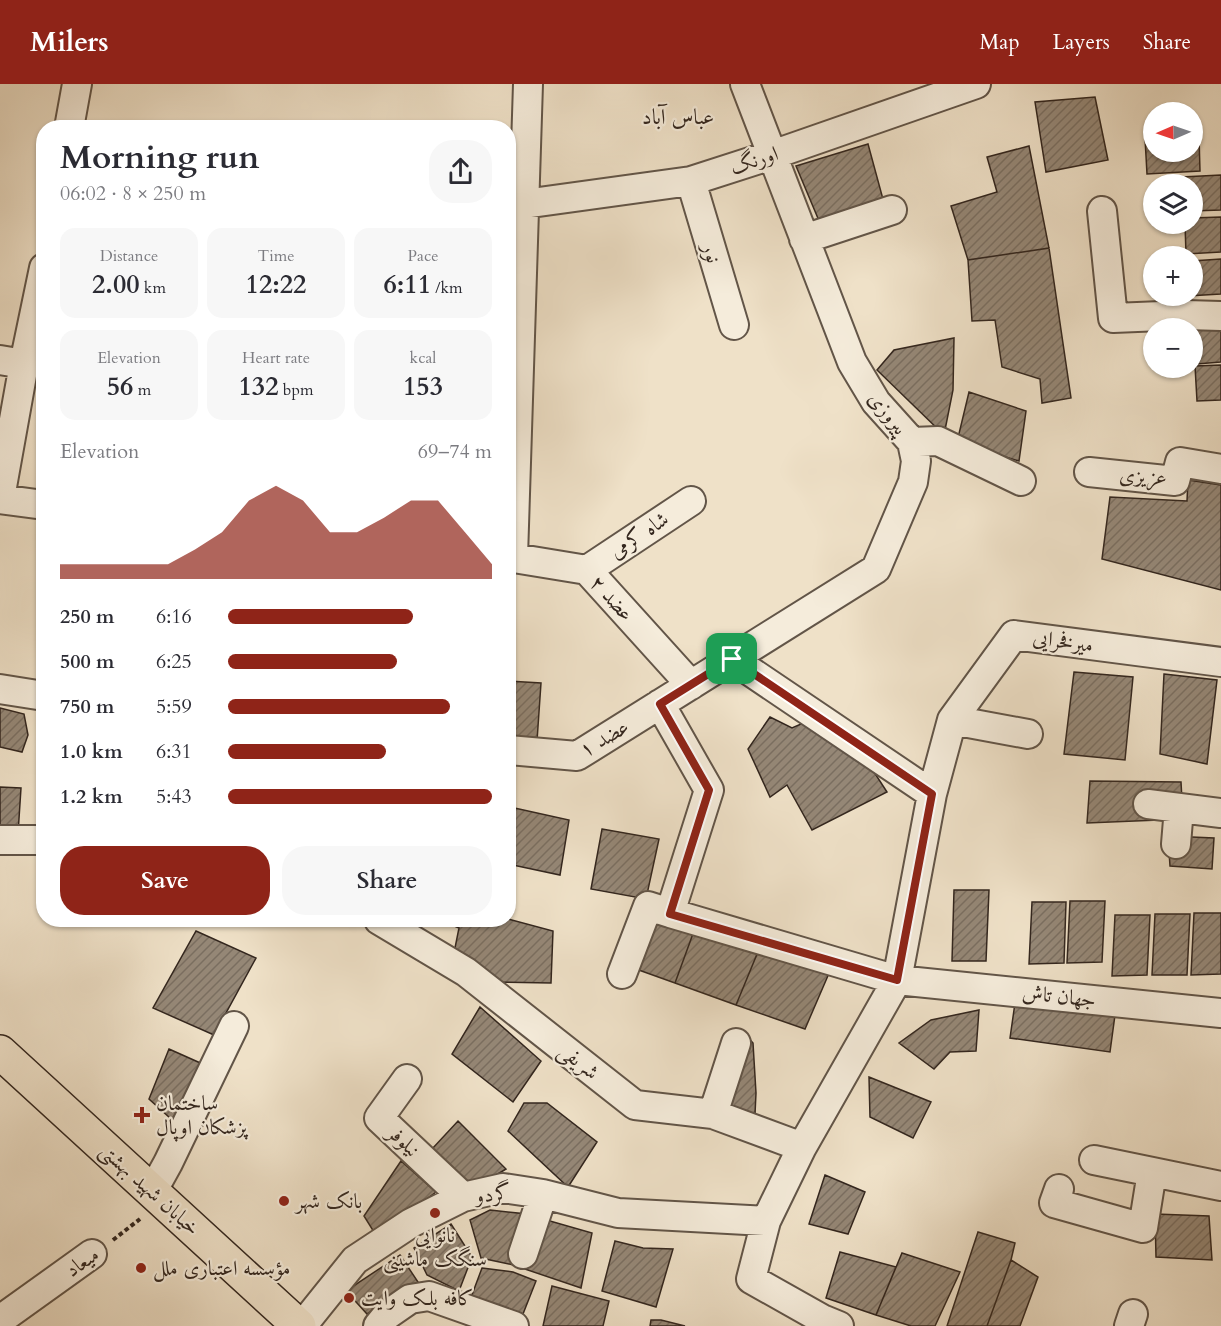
<!DOCTYPE html>
<meta charset="utf-8">
<style>
:root{--surface:#fff;--page:#f7f7f7;--text:#2b2b33;--muted:#7c7c81;--accent:#8f2418}
body{margin:0;font-family:Cardo,Amiri,serif;background:var(--page);color:var(--text);height:100vh;display:flex;flex-direction:column;font-size:22px;white-space:nowrap}
*{box-sizing:border-box;margin:0}
p{font-size:20px;color:var(--muted)}
.icon{flex:none;width:33px;height:33px;fill:none;stroke:currentColor;stroke-width:2;stroke-linecap:round;stroke-linejoin:round}
.map{position:relative;flex:1;overflow:hidden}
.sheet{position:absolute;left:36px;top:36px;width:480px;height:807px;display:flex;flex-direction:column;background:var(--surface);border-radius:24px;box-shadow:0 2px 4px #0004}
.sheet>*{flex:none}
.needle{width:39px;rotate:268deg}
.fabs{position:absolute;left:1143px;top:18px;display:grid;gap:12px}
.fabs a{display:grid;place-items:center;width:60px;height:60px;border-radius:50%;background:var(--surface);box-shadow:0 2px 4px #0004;font-size:30px}
.pin{position:absolute;display:grid;place-items:center;width:51px;height:51px;color:#fff;margin:-26px;border-radius:12px;box-shadow:0 3px 9px #0006}
.round{display:grid;place-items:center;flex:none;width:63px;height:63px;border-radius:24px;background:var(--page)}
.headline{display:flex;align-items:center;justify-content:space-between;height:102px;padding:0 24px}
h1{font-size:33px;font-weight:700;line-height:45px}
.figures{display:grid;grid-template-columns:repeat(3,1fr);gap:9px;height:102px;padding:6px 24px}
.figures div{display:grid;align-content:center;border-radius:15px;background:var(--page);text-align:center}
.figures b{font-size:26px;font-weight:700}
.figures small{font-size:16px;font-weight:400}
.figures p{font-size:16px}
.chart{height:168px;padding:12px 24px}
.chart p{display:flex;justify-content:space-between}
.chart svg{width:100%;height:108px;margin-top:6px;fill:var(--accent);opacity:.7}
.button{display:flex;gap:12px;margin-top:auto;padding:12px 24px}
.button a{flex:1;height:69px;border-radius:24px;background:var(--accent);color:#fff;font-size:24px;font-weight:700;line-height:69px;text-align:center}
.button a+a{background:var(--page);color:var(--text)}
ul{padding:0 24px;list-style:none;font-size:20px}
li{display:grid;grid-template-columns:96px 72px 1fr;align-items:center;height:45px}
li i{height:15px;border-radius:8px;background:var(--accent)}
header{display:flex;align-items:center;gap:36px;box-sizing:border-box;height:84px;padding:0 30px;background:var(--accent);color:#fff}
header strong{font-size:28px}
nav{display:flex;gap:33px;margin-inline-start:auto;font-size:21px}
.map>svg:first-child{display:block}
.building{fill:url(#building-hatch);stroke:#33261e;stroke-width:1.5}
.lines{fill:none;stroke-linecap:round;stroke-linejoin:round}
.minor-casing{stroke:#625548;stroke-width:32}
.major-casing{stroke:#33261e;stroke-width:36}
.path{stroke:#33261e;stroke-width:4;stroke-dasharray:4.5 3;stroke-linecap:butt}
.minor{stroke:#f5ecdb;stroke-width:28}
.major{stroke:#efe1c8;stroke-width:33}
.route-casing{stroke:#fff;stroke-width:12}
.route{stroke:#8f2418;stroke-width:8}
.poi-dot{fill:#8f2418;stroke:#f5ecdb;stroke-width:2}
.labels{text-anchor:middle;stroke-width:4.5;stroke-linejoin:round;paint-order:stroke}
.street-label{font-size:21px;fill:#33261e;stroke:#f5ecdb}
.poi-label{font-size:21px;fill:#33261e;stroke:#f5ecdb;text-anchor:start}
.neighbourhood-label{font-size:22px;fill:#33261e;stroke:#f5ecdb}
</style>
<header>
<strong>Milers</strong>
<nav><a>Map</a><a>Layers</a><a>Share</a></nav>
</header>
<div class="map">
<svg width="1221" height="1242" viewBox="0 0 1221 1242">
<defs>
<pattern id="building-hatch" width="6" height="6" patternUnits="userSpaceOnUse" patternTransform="scale(1.5)"><rect width="6" height="6" fill="#958776"/><path d="M-1 1l2-2M0 6l6-6M5 7l2-2" fill="none" stroke="#7a6e60"/></pattern>
</defs>
<rect width="100%" height="100%" fill="#efe1c8"/>
<filter id="stains"><feTurbulence type="fractalNoise" baseFrequency=".00333" numOctaves="4"/><feColorMatrix values="0 0 0 0 .2 0 0 0 0 .09 0 0 0 0 .02 0 0 0 .5 -.17"/></filter>
<radialGradient id="worn" r=".72"><stop offset=".6" stop-color="#630" stop-opacity="0"/><stop offset="1" stop-color="#630" stop-opacity=".3"/></radialGradient>
<path class="building" d="M1095,13L1108,76L1046,88L1035,18Z
M1192,52H1199L1200,87L1147,90L1145,54H1154V68H1192Z
M868,60L887,130L825,151L796,82Z
M1029,62L1049,164L968,176L951,122L997,108L987,73Z
M1221,91V126L1192,127V100H1182V93Z
M1221,133V168L1186,170L1185,140H1192V134Z
M1049,164L1071,314L1042,319L1040,295L1002,283L995,236L972,237L968,176Z
M1221,175V210L1187,212H1192V177Z
M1221,243V278L1197,280L1195,245Z
M954,254L953,306L944,351L877,286L894,266Z
M1221,281V316L1197,317L1195,282Z
M969,308L1026,327L1019,377L957,358Z
M1188,396L1221,401V506L1102,475L1110,413L1187,417Z
M1074,588L1133,593L1125,676L1064,670Z
M1164,590L1217,596L1207,680L1160,670Z
M508,597L541,599L537,657L508,655Z
M0,624L24,630L28,651L22,668L0,663Z
M770,633L792,644L810,636L863,671L887,708L812,746L787,701L770,713L748,665Z
M1090,697L1181,698L1183,735L1087,739Z
M0,703L21,704L18,750H0Z
M510,723L569,736L560,791L508,780Z
M602,745L659,755L646,815L591,805Z
M1168,752L1214,754L1212,785L1170,782Z
M954,806H989L986,877H952Z
M645,816L698,836L675,899L622,880Z
M1070,817H1105L1102,878L1067,879Z
M1032,818H1066L1064,879L1029,880Z
M1194,829H1221V890L1191,891Z
M1155,830H1190L1187,891H1152Z
M1115,831H1150L1147,891L1112,892Z
M508,835L553,847L551,899L488,898L453,874L459,844L445,838V836Z
M698,836L762,858L736,921L675,899Z
M196,847L256,874L214,951L153,924Z
M762,858L830,887L805,945L736,921Z
M1015,919L1115,931L1110,968L1010,954Z
M480,923L541,977L513,1018L452,970Z
M979,926L976,967L950,968L934,985L899,959L931,936Z
M745,950L753,959L756,1009L755,1030L744,1032L709,1015Z
M169,965L207,982L180,1043L149,1015Z
M869,993L931,1018L913,1054L870,1033Z
M524,1019H547L597,1058L568,1103L508,1047Z
M458,1037L506,1085L488,1096L461,1097L432,1065Z
M401,1077L436,1108L377,1153L364,1132Z
M825,1091L865,1108L848,1150L809,1140Z
M490,1126L527,1130L514,1181L481,1174L470,1136Z
M1155,1130L1209,1132L1212,1176L1156,1173Z
M529,1131L592,1149L581,1204L516,1182Z
M451,1140L472,1173L459,1207L427,1191L414,1164Z
M978,1148L1015,1159L1011,1176L987,1242H947Z
M615,1157L643,1164L673,1165L656,1223L602,1207Z
M840,1168L896,1183L876,1231L826,1214Z
M902,1169L960,1188L935,1242H911L876,1231Z
M400,1171L418,1198L367,1230L346,1207Z
M1011,1176L1038,1193L1020,1242H987Z
M482,1184L513,1188L536,1197L521,1235L470,1216Z
M552,1202L609,1217L603,1242H543Z
M651,1236H661L685,1242H650Z"/>
<g class="lines">
<g class="minor-casing">
<path id="minor" d="M69,44L77,0
M691,97L734,241
M508,119L524,120L691,97L772,71L976,0
M1102,127L1113,234L1186,231L1221,232
M804,155L892,126
M0,276L24,280
M912,358L938,357L1021,397
M1089,388L1175,397L1180,378L1221,385
M0,414L24,280L44,184
M0,415L44,421
M508,473L587,486L691,601
M513,473L528,0
M587,486L691,417
M732,575L932,710
M0,605L44,612
M660,620L709,706L670,829L897,896L1221,929
M952,636L1028,650
M508,666L577,672L876,485L913,398L916,377L912,358L876,318L852,278L745,0
M1148,720L1221,729
M0,756H44
M1176,760L1179,724
M379,836L466,888L635,1021L713,1030L802,1063
M622,890L648,822L670,829
M407,995L379,1034L463,1113
M713,1030L736,959
M1094,1076L1221,1102
M1059,1105L1054,1119L1143,1144L1152,1088
M152,1108L168,1079L234,942
M523,1170L543,1110
M0,1236L92,1170
M302,1242L355,1176L411,1139L463,1113L503,1104L543,1110L618,1129L766,1137
M378,1242L387,1231L410,1215L429,1212L514,1242
M839,1242L822,1235L751,1195L766,1137L802,1063L897,896L932,710L952,636L1014,551L1221,578
M1129,1242L1133,1230"/>
</g>
<g class="major-casing">
<path id="major" d="M0,968L299,1242"/>
</g>
<path class="path" d="M113,1156L140,1135"/>
<use href="#minor" class="minor"/>
<use href="#major" class="major"/>
</g>
<g class="lines">
<g class="route-casing">
<path id="route" d="M732,575L932,710L897,896L670,830L709,706L660,620Z"/>
</g>
<use href="#route" class="route"/>
</g>
<g class="poi-dot">
<path d="M139 1022h6v6h6v6h-6v6h-6v-6h-6v-6h6z"/>
<circle cx="284" cy="1117" r="6"/>
<circle cx="435" cy="1129" r="6"/>
<circle cx="141" cy="1184" r="6"/>
<circle cx="349" cy="1214" r="6"/>
</g>
<g class="labels">
<g class="street-label">
<text transform="translate(754 76) rotate(-18)" y="7">اورنگ</text>
<text transform="translate(712 169) rotate(73)" y="7">نور</text>
<text transform="translate(888 329) rotate(51)" y="7">پیروزی</text>
<text transform="translate(1143 392) rotate(3)" y="7">عزیزی</text>
<text transform="translate(639 451) rotate(-34)" y="7">شاه کرمی</text>
<text transform="translate(612 514) rotate(48)" y="7">عضد ۲</text>
<text transform="translate(1063 557) rotate(8)" y="7">میرفخرایی</text>
<text transform="translate(604 654) rotate(-30)" y="7">عضد ۱</text>
<text transform="translate(1059 912) rotate(6)" y="7">جهان تاش</text>
<text transform="translate(579 977) rotate(38)" y="7">شریفی</text>
<text transform="translate(404 1057) rotate(43)" y="7">نیلوفر</text>
<text transform="translate(150 1105) rotate(42)" y="7">خیابان شهید بهشتی</text>
<text transform="translate(493 1110) rotate(-6)" y="7">گردو</text>
<text transform="translate(82 1178) rotate(-35)" y="7">میعاد</text>
</g>
<g class="poi-label">
<text x="156" y="1026">ساختمان<tspan x="156" dy="24">پزشکان اوپال</tspan></text>
<text x="296" y="1124">بانک شهر</text>
<text x="435" y="1158" text-anchor="middle">نانوایی<tspan x="435" dy="24">سنگک ماشینی</tspan></text>
<text x="153" y="1191">مؤسسه اعتباری ملل</text>
<text x="361" y="1221">کافه بلک وایت</text>
</g>
<g class="neighbourhood-label">
<text x="678" y="40">عباس آباد</text>
</g>
</g>
<rect width="100%" height="100%" filter="url(#stains)"/>
<rect width="100%" height="100%" fill="url(#worn)"/>
</svg>
<div class="fabs">
<a><svg class="needle" viewBox="-14 -14 28 28"><path d="M0-13l5 13h-10z" fill="#e53935"/><path d="M0 13l5-13h-10z" fill="#7c7c81"/></svg></a>
<a><svg class="icon" aria-label="layers" viewBox="0 0 24 24"><path d="M12 4l9 5-9 5-9-5zM3 14l9 5 9-5"/></svg></a>
<a>+</a>
<a>−</a>
</div>
<div class="pin" style="left:732px;top:575px;background:#1e9e55"><svg class="icon" aria-label="arrive" viewBox="0 0 24 24"><path d="M6 21V4h12l-3 4 3 4H6"/></svg></div>
<section class="sheet">
<div class="headline"><div><h1>Morning run</h1><p>06:02 · 8 × 250 m</p></div><a class="round"><svg class="icon" aria-label="share" viewBox="0 0 24 24"><path d="M12 15V3M7 8l5-5 5 5M5 13v7h14v-7"/></svg></a></div>
<div class="figures">
<div><p>Distance</p><b>2.00<small> km</small></b></div>
<div><p>Time</p><b>12:22</b></div>
<div><p>Pace</p><b>6:11<small> /km</small></b></div>
</div>
<div class="figures">
<div><p>Elevation</p><b>56<small> m</small></b></div>
<div><p>Heart rate</p><b>132<small> bpm</small></b></div>
<div><p>kcal</p><b>153</b></div>
</div>
<div class="chart"><p><span>Elevation</span>69–74 m</p>
<svg viewBox="0 0 160 44" preserveAspectRatio="none"><path d="M0 44V38L10 38L20 38L30 38L40 38L50 32L60 25L70 12L80 6L90 12L100 25L110 25L120 19L130 12L140 12L150 25L160 38V44z"/></svg>
</div>
<ul>
<li><b>250 m</b>6:16<i style="width:70%"></i></li>
<li><b>500 m</b>6:25<i style="width:64%"></i></li>
<li><b>750 m</b>5:59<i style="width:84%"></i></li>
<li><b>1.0 km</b>6:31<i style="width:60%"></i></li>
<li><b>1.2 km</b>5:43<i style="width:100%"></i></li>
</ul>
<div class="button"><a>Save</a><a>Share</a></div>
</section>
</div>
